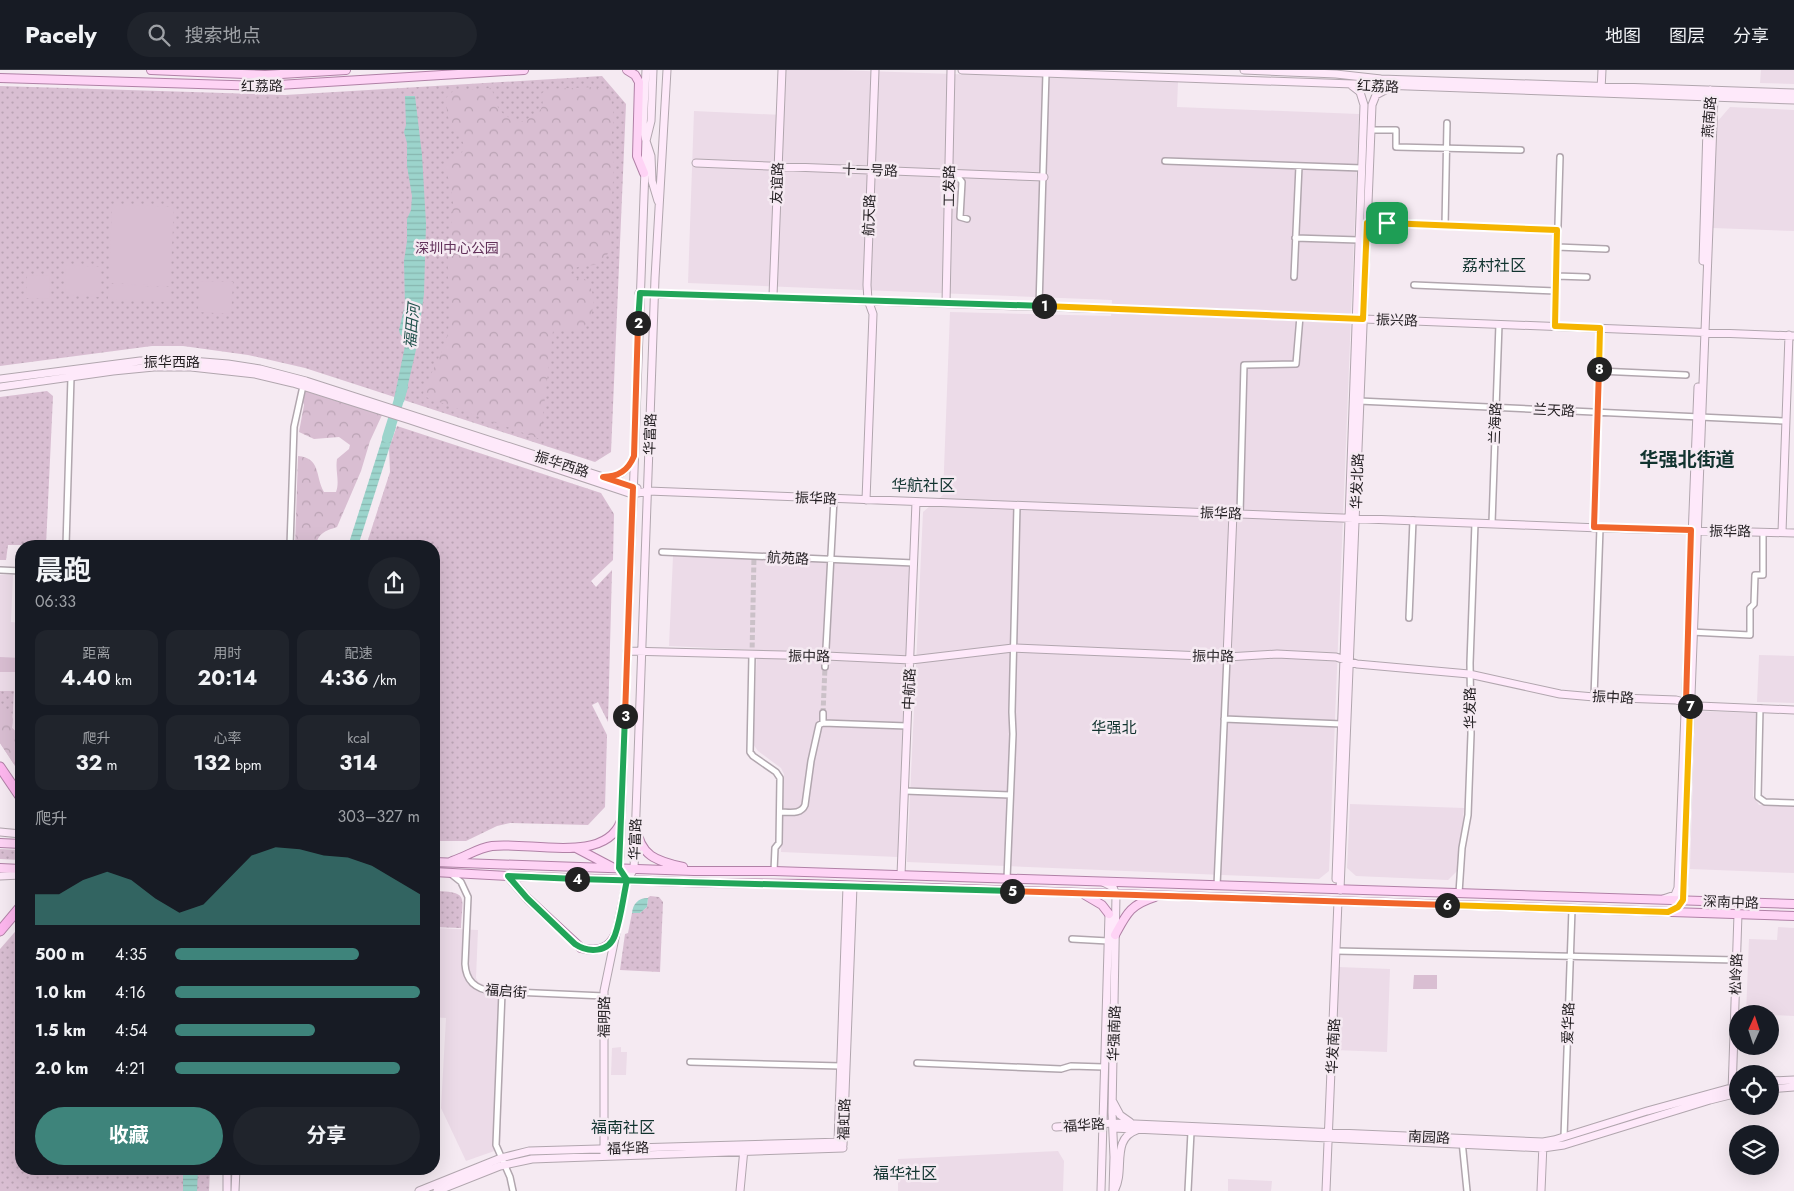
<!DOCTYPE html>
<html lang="zh">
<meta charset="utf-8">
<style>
:root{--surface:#171b24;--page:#20242c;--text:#f1f3f6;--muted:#9ea1a6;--line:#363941;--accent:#3e847b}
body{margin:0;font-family:Jost,"Noto Sans SC",sans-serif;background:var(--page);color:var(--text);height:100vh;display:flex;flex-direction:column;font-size:19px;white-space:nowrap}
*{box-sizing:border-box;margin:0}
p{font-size:16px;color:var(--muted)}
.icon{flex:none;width:28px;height:28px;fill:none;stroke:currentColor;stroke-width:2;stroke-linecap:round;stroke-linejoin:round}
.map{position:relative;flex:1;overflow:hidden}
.sheet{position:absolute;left:15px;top:470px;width:425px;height:635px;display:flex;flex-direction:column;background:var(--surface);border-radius:20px;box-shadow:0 5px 20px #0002}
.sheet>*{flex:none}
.needle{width:32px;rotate:3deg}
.controls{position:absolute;left:1729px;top:935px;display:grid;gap:10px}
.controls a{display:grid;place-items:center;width:50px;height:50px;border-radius:50%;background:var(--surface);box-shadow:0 5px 20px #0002;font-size:25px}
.pin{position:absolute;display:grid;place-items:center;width:42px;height:42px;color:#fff;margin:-21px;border-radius:10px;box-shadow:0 2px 8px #0006}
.km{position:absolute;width:25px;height:25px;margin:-12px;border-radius:50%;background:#222;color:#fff;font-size:14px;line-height:25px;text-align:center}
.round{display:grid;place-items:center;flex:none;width:52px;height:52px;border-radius:26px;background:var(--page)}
.head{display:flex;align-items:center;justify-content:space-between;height:85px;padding:0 20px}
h1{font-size:28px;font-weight:700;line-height:38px}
.stats{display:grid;grid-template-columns:repeat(3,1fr);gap:8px;height:85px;padding:5px 20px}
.stats div{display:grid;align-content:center;border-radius:12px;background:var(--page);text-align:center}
.stats b{font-size:21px;font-weight:700}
.stats small{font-size:14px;font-weight:400}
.stats p{font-size:14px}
.chart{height:140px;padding:10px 20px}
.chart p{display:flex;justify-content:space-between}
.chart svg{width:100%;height:90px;margin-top:5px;fill:var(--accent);opacity:.7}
.button{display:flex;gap:10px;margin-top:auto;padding:10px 20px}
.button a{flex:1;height:58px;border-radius:30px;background:var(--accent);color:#fff;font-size:20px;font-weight:700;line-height:58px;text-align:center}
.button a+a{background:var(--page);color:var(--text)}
ul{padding:0 20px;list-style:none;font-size:16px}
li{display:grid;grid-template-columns:80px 60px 1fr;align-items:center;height:38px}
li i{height:12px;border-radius:6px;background:var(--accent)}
header{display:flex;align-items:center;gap:30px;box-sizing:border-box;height:70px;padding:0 25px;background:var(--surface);border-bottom:1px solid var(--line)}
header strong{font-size:24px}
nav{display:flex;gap:28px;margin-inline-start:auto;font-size:18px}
.search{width:350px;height:45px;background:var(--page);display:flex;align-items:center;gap:12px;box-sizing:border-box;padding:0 18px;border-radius:28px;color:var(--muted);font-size:19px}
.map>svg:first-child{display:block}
.built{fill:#ecdbe8}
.grass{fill:url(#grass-dots)}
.forest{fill:url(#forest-crowns)}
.garden{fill:#d9bed2}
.water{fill:url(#water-rules)}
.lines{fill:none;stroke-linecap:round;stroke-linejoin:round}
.river{stroke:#9cd4cc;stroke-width:10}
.street-tunnel{stroke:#cbc1c8;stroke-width:5;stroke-dasharray:5 2.5;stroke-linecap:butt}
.street-casing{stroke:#b1a6ae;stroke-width:8}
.secondary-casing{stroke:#b1a6ae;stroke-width:9}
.primary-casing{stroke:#b081a6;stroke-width:10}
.highway-casing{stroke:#b081a6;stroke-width:11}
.street{stroke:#fff;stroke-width:5}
.secondary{stroke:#fee9fa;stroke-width:7}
.primary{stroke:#fed3f5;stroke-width:8}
.highway{stroke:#fdb6ee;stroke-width:9}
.split-1-casing{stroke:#fff;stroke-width:10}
.split-2-casing{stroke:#fff;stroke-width:10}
.split-3-casing{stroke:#fff;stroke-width:10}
.split-4-casing{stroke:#fff;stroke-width:10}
.split-5-casing{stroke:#fff;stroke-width:10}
.split-6-casing{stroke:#fff;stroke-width:10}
.split-7-casing{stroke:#fff;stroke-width:10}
.split-8-casing{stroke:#fff;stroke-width:10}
.split-9-casing{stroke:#fff;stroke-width:10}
.split-1{stroke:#f5b400;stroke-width:6}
.split-2{stroke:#22a559;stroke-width:6}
.split-3{stroke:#f0652b;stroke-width:6}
.split-4{stroke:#22a559;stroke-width:6}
.split-5{stroke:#22a559;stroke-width:6}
.split-6{stroke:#f0652b;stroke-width:6}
.split-7{stroke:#f5b400;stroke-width:6}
.split-8{stroke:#f0652b;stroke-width:6}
.split-9{stroke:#f5b400;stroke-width:6}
.labels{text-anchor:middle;stroke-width:5;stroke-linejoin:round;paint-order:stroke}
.street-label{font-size:14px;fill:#221e21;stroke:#f5eaf2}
.park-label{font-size:14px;fill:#62325a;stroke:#f5eaf2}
.water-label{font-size:15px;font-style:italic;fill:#1f504a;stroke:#f5eaf2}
.neighbourhood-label{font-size:15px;fill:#11332f;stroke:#f5eaf2}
.quarter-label{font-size:16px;fill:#11332f;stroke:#f5eaf2}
.district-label{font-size:19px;font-weight:bold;fill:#11332f;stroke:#f5eaf2}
</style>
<header>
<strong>Pacely</strong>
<div class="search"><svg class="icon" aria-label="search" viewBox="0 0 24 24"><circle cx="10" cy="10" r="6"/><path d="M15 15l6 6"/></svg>搜索地点</div>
<nav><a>地图</a><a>图层</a><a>分享</a></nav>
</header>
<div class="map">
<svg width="1794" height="1121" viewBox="0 0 1794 1121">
<defs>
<pattern id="grass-dots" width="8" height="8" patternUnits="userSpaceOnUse" patternTransform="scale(1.25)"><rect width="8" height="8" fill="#d9bed2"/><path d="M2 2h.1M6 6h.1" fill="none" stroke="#baa3b4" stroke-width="1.8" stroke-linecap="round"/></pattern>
<pattern id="forest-crowns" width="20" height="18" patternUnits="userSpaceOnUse" patternTransform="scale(1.25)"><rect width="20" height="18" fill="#d9bed2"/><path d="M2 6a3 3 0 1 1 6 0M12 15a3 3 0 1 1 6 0" fill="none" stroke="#baa3b4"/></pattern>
<pattern id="water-rules" width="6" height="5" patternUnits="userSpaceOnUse" patternTransform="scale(1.25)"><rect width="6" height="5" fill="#9cd4cc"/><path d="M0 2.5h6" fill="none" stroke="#86b6af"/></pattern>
</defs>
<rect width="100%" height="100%" fill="#f5eaf2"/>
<path class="built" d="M785,0H837L1178,12L1177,37L1359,44L1329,801L1319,809L907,792L923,442L943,425L950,242L1111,246L1112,230L688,213L694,41L783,45Z
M1761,0H1794V14L1760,13Z
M1730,37L1794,40V161L1713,158L1717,52Z
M673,486L911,496L898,787L781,782L784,704L781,698L758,681L753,674L757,580L669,576Z
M0,505H13L11,552L21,553V666L12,658L14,621H0Z
M1759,585L1794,586V633L1757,632Z
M1695,641L1756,643L1753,726L1759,735L1794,736V803L1690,799Z
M1350,734L1464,738L1459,799L1448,810L1356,806L1347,798Z
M1778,857L1794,858V946L1770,945V944H1746L1749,869L1777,870Z
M434,858L478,860L476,908L478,912L487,916L505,918L500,1079L466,1091L441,1038L446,948L434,947Z
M1338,897L1390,899L1387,982L1335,980Z
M621,977V982H627L626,1005H611L612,978Z
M1058,1081L1064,1091L1063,1121H898V1089Z
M1228,1109L1272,1111L1271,1121H1228Z"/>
<path class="grass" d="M602,6L626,34L611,382L595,392L305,298L248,285L183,276H152L0,296V16L285,25Z
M47,321L53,326L46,475H8L6,490H0V327Z
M397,356L601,423L614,444L613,490L591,511L596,517L612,500L608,652L598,632L592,635L607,665L605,737L588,755L510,753L497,756L466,771H434V476H366L390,402L389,378Z
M0,621H14L12,658L21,666V705L0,673Z
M0,779L21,780V790L0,789Z
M434,821C470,822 462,826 461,858L434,857Z
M650,826L659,827L663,832L660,902L620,900L625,864L628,863L632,843H640L647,837L648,828Z
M21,855V1099H210L209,1121H0V879Z"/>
<path class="forest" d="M597,17L608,23L611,28L614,48L611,71L614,94L609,181C598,206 582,187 571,203L574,208L585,209C599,228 595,243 581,261H553L540,369L423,326L424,319L441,283L448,264L451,222L447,202L453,133L450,114L444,94L445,90C479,81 459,70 450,51C446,45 447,35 446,28L454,20L492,18C496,39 501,47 522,52C538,42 545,43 542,23L548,19Z
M305,321L382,345L370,371L361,401L337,457C325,461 318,463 316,476H295L298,386C321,388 315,406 324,422H336C340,411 335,401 337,389L349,379L350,375L339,367L314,369L299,362L304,335L300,323Z
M0,638L9,641L13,649L12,658L21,666V705L0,673Z"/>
<path class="garden" d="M112,134L174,137L170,216L109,213Z
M66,195L101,197L100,227L65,225Z
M27,205L50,206L49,229L26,228Z
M200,211L233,212L231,244L198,242Z
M109,215L170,217V232L108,229Z
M0,587L21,588V602H0Z
M1414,905H1437V919H1413Z"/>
<path class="water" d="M405,26H415L422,85L426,154L424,224L417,275L404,332L394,329L406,271L400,264L399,260L405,235L404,191L407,171V149L411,140L412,126L407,96V73L404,62L406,55Z
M387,354L396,357L358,476H348Z
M648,828L647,837L640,843H632C633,834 638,828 648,828Z
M183,1099H198L197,1121H183Z"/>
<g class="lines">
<path class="river" d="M387,368L403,317"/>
<path class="street-tunnel" d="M752,585L754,486
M823,643L825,597"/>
<g class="street-casing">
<path id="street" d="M1371,60H1396V77L1521,80
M1165,91L1362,98
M956,104L962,112L960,147L967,149
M1367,153L1557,160
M1445,156L1447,53
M1295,168L1359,170
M1557,177L1606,179
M1556,206L1587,207
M1294,207L1299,96
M1414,215L1556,221
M1039,236L1046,3
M1555,256L1560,87
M1599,301L1686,305
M1359,331L1785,351
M1240,444L1244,295L1296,294L1300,246
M1492,453L1499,254
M1594,457L1600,258
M66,476L71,307
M290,476L294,357L303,316
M662,482L914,493
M0,500L21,501
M1409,548L1413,450
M1691,562L1750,565V538L1754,534L1755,505H1763V462
M752,585L750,682L753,686L776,702L780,708L779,773L775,778L774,801
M825,597L834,429
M1594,627L1600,458
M1760,638L1758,727L1765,732L1794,733
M1224,649L1342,654
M823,653V643
M905,721L1010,725
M780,742C789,742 801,745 805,735L811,691L819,655L823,653L907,656
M451,804L461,812L468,827L465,894C466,911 475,919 492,921L604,926
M1007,809L1013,664L1012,642L1017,436
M1217,816L1227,587
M1459,823L1462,778L1468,745L1471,664L1470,593L1475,453
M1072,869L1108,871
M1336,881L1736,890
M502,922L496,1075L510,1107L513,1121
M690,992L841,996
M917,993L1061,999L1071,996L1104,997
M1564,1067L1572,839
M1462,1071L1467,1121
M1188,1121L1191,1062"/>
</g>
<g class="secondary-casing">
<path id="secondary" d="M646,0L643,58L646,71L651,86L652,111L658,131
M962,0L1794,30
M1244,0L1336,4L1381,9L1794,23
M1601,20L1602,0
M696,93L1044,107
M1703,191L1708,25
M639,223L1137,240L1794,266
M773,226L782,0
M946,233L951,0
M0,309L140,291L179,290L228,294L260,299L306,311L637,418
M0,317L113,301L154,297H191L255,304L293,313L410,350L632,424L648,421L1600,458L1794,463
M605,407C617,407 628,401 632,390
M866,430L873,244L868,230L867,215L875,0
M1782,462L1789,265
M627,581L826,586L911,590L1013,578L1227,587L1277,584L1336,587L1357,594L1469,604L1560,624L1594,627L1676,630L1699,636L1794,640
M1227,587L1233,443
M0,762L21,764
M901,805L916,432
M0,806L21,805
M1336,809L1364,35L1360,22L1351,15
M627,810L619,798L620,786L646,71L651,51L653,0
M1103,812L1113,817L1116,825L1112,1042L1114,1087L1113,1121
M1340,820L1372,35L1376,25L1389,18
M1663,829L1675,825L1678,818L1698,317
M1668,842C1685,836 1683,824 1684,808L1714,27L1710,20
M1770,1011L1794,1010
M1770,1019L1794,1017
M1732,1022L1738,844
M1113,1032L1120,1045L1130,1052
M1056,1057L1112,1053L1543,1072L1554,1070L1647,1041L1738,1016
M1113,1058L1543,1078L1564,1075L1710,1030L1738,1023
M841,1075L838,1072L847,816
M843,1075L853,816
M604,1086V921L627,810L634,799L655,208L667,0
M227,1121V1099
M235,1121L236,1099
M419,1121L501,1088L529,1081L843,1072
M437,1121L500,1096L532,1089L843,1078
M740,1121L744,1079
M1101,1121L1109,844
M1114,1121C1126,1101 1110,1069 1137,1060
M1326,1121L1338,831
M1541,1121L1543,1074"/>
</g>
<g class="primary-casing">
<path id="primary" d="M151,0L265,5L346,0
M627,0L635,5L639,12L637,86L644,103
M0,8L262,16L524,0
M636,756C640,786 656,791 683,797
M0,773L21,774
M576,778L612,797
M452,791C466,787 477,778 492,776C528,771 605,795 621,751
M434,792L694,801H774L1794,834
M0,798L21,799
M434,802L508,806L711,813L807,814L1794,846
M508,806L527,828L581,878C596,882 608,880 615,865
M1085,825L1102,835L1109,844
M1115,865C1127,843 1130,835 1155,827"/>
</g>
<g class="highway-casing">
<path id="highway" d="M0,697L21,728
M0,861L21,836"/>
</g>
<use href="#street" class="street"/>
<use href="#secondary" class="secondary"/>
<use href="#primary" class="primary"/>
<use href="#highway" class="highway"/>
</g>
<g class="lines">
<g class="split-1-casing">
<path id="split-1" d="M1044,236L1363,249L1367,153H1387"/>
</g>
<g class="split-2-casing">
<path id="split-2" d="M638,253L640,223L1044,236"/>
</g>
<g class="split-3-casing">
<path id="split-3" d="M625,646L633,417L603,407C618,407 628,401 634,386L638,253"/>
</g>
<g class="split-4-casing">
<path id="split-4" d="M577,809L508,806L527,828L575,874C588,883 609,883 615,865C621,848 623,828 627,810L619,798L625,646"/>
</g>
<g class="split-5-casing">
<path id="split-5" d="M577,809L1012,821"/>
</g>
<g class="split-6-casing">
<path id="split-6" d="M1012,821L1447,835"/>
</g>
<g class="split-7-casing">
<path id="split-7" d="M1447,835L1668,842L1678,837L1683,830L1690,636"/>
</g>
<g class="split-8-casing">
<path id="split-8" d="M1599,299L1594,457L1691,460L1686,632L1690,633V636"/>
</g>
<g class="split-9-casing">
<path id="split-9" d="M1387,153L1557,160L1555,256L1600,258L1599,299"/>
</g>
<use href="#split-1" class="split-1"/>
<use href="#split-2" class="split-2"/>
<use href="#split-3" class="split-3"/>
<use href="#split-4" class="split-4"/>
<use href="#split-5" class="split-5"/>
<use href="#split-6" class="split-6"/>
<use href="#split-7" class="split-7"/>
<use href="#split-8" class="split-8"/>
<use href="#split-9" class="split-9"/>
</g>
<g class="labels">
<g class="street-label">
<text transform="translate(262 16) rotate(-1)" y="5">红荔路</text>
<text transform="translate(1378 16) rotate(3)" y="5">红荔路</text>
<text transform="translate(1709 47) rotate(-85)" y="5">燕南路</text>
<text transform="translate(870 100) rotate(2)" y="5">十一号路</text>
<text transform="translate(777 113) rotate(-88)" y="5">友谊路</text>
<text transform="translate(949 116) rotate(-89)" y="5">工发路</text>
<text transform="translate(869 145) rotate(-88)" y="5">航天路</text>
<text transform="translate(1397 250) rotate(2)" y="5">振兴路</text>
<text x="172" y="297">振华西路</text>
<text transform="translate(1554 340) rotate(3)" y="5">兰天路</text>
<text transform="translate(1495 353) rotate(-88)" y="5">兰海路</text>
<text transform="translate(650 364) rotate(-88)" y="5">华富路</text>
<text transform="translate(562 394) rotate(18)" y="5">振华西路</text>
<text transform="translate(1357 411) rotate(-88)" y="5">华发北路</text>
<text transform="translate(816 428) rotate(2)" y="5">振华路</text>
<text transform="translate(1221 443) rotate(2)" y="5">振华路</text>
<text transform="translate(1730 461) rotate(1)" y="5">振华路</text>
<text transform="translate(788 488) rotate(3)" y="5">航苑路</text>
<text transform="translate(809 586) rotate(1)" y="5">振中路</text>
<text transform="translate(1213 586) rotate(1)" y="5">振中路</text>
<text transform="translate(909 619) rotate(-87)" y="5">中航路</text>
<text transform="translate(1613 627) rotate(3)" y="5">振中路</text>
<text transform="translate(1470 638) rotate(-91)" y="5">华发路</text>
<text transform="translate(635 769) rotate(-88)" y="5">华富路</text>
<text transform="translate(1731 832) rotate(2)" y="5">深南中路</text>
<text transform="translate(1736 904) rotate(-88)" y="5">松岭路</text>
<text transform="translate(506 921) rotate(5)" y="5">福启街</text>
<text transform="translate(604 947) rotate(-89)" y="5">福明路</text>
<text transform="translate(1568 953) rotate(-88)" y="5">爱华路</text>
<text transform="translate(1114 963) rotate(-88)" y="5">华强南路</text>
<text transform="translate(1333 976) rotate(-87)" y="5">华发南路</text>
<text transform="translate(844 1049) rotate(-88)" y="5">福虹路</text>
<text transform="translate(1084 1055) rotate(-4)" y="5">福华路</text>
<text transform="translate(1429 1067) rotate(3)" y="5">南园路</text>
<text transform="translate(628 1078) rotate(-2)" y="5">福华路</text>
</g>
<g class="park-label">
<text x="457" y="183">深圳中心公园</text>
</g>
<g class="water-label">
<text transform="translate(412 256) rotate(-85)" y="5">福田河</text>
</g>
<g class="neighbourhood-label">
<text x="1114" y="663">华强北</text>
</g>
<g class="quarter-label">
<text x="1494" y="201">荔村社区</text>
<text x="923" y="421">华航社区</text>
<text x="623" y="1063">福南社区</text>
<text x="905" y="1109">福华社区</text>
</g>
<g class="district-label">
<text x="1687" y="396">华强北街道</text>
</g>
</g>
</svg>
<div class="controls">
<a><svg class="needle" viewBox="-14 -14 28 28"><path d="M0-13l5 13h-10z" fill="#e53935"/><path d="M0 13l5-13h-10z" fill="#9ea1a6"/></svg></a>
<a><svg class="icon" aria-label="locate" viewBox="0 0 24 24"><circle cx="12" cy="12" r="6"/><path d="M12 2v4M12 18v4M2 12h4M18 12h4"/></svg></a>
<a><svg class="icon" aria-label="layers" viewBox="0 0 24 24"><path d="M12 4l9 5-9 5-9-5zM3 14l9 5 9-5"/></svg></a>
</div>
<div class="pin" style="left:1387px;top:153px;background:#1e9e55"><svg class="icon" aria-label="arrive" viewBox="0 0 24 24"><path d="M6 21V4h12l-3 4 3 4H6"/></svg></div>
<b class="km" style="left:1044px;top:236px">1</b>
<b class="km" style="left:638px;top:253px">2</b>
<b class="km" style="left:625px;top:646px">3</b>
<b class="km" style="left:577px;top:809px">4</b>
<b class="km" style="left:1012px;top:821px">5</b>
<b class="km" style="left:1447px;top:835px">6</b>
<b class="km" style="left:1690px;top:636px">7</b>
<b class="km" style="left:1599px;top:299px">8</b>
<section class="sheet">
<div class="head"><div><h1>晨跑</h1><p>06:33</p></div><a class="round"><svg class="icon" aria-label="share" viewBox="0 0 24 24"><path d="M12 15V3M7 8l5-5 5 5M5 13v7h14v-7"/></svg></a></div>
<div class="stats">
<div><p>距离</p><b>4.40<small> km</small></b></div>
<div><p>用时</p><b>20:14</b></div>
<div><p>配速</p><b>4:36<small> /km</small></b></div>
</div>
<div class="stats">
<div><p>爬升</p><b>32<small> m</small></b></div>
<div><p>心率</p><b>132<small> bpm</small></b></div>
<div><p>kcal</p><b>314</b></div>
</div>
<div class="chart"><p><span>爬升</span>303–327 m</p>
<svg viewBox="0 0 160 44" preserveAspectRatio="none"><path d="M0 44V29L10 29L20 22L30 18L40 22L50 31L60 38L70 34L80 22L90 10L100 6L110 7L120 10L130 11L140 15L150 22L160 29V44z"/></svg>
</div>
<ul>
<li><b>500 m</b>4:35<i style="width:75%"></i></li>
<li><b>1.0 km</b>4:16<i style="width:100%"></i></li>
<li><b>1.5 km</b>4:54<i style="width:57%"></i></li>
<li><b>2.0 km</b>4:21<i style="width:92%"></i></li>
</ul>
<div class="button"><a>收藏</a><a>分享</a></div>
</section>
</div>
